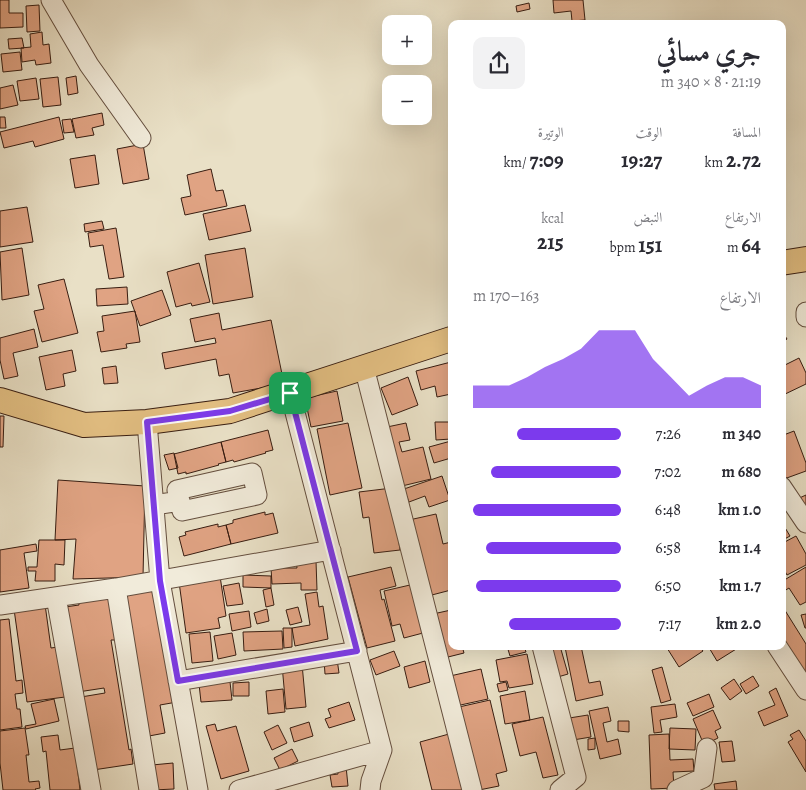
<!DOCTYPE html>
<html lang="ar">
<meta charset="utf-8">
<style>
:root{--surface:#fff;--page:#f2f2f3;--text:#2b2b33;--muted:#7c7c81;--accent:#7c3aed}
body{margin:0;font-family:Alegreya,Amiri,serif;background:var(--page);color:var(--text);direction:rtl;height:100vh;display:flex;flex-direction:column;font-size:19px;white-space:nowrap}
*{box-sizing:border-box;margin:0}
p{font-size:16px;color:var(--muted)}
.icon{flex:none;width:28px;height:28px;fill:none;stroke:currentColor;stroke-width:2;stroke-linecap:round;stroke-linejoin:round}
.map{position:relative;flex:1;overflow:hidden;direction:ltr}
.side{position:absolute;left:448px;top:20px;width:338px;height:630px;display:flex;flex-direction:column;background:var(--surface);border-radius:10px;box-shadow:0 5px 20px #0002;direction:rtl}
.side>*{flex:none}
.buttons{position:absolute;left:382px;top:15px;display:grid;gap:10px}
.buttons a{display:grid;place-items:center;width:50px;height:50px;border-radius:10px;background:var(--surface);box-shadow:0 5px 20px #0002;font-size:25px}
.pin{position:absolute;display:grid;place-items:center;width:42px;height:42px;color:#fff;margin:-21px;border-radius:10px;box-shadow:0 2px 8px #0006}
.round{display:grid;place-items:center;flex:none;width:52px;height:52px;border-radius:10px;background:var(--page)}
.summary{display:flex;align-items:center;justify-content:space-between;height:85px;padding:0 25px}
h1{font-size:28px;font-weight:700;line-height:38px}
.metrics{display:grid;grid-template-columns:repeat(3,1fr);gap:8px;height:85px;padding:5px 25px}
.metrics div{display:grid;align-content:center}
.metrics b{font-size:21px;font-weight:700}
.metrics small{font-size:14px;font-weight:400}
.metrics p{font-size:14px}
.chart{height:140px;padding:10px 25px}
.chart p{display:flex;justify-content:space-between}
.chart svg{width:100%;height:90px;margin-top:5px;fill:var(--accent);opacity:.7}
ul{padding:0 25px;list-style:none;font-size:16px}
li{display:grid;grid-template-columns:80px 60px 1fr;align-items:center;height:38px}
li i{height:12px;border-radius:6px;background:var(--accent)}
.map>svg:first-child{display:block}
.building{fill:#e0a383;stroke:#381d11}
.lines{fill:none;stroke-linecap:round;stroke-linejoin:round}
.minor-casing{stroke:#644e3e;stroke-width:21}
.major-casing{stroke:#381d11;stroke-width:26}
.minor{stroke:#f1ebda;stroke-width:19}
.major{stroke:#e4c083;stroke-width:24}
.route-casing{stroke:#fff;stroke-width:10}
.route{stroke:#7c3aed;stroke-width:6}
</style>
<div class="map">
<svg width="806" height="790" viewBox="0 0 806 790">
<rect width="100%" height="100%" fill="#e9e0c6"/>
<filter id="stains"><feTurbulence type="fractalNoise" baseFrequency=".004" numOctaves="4"/><feColorMatrix values="0 0 0 0 .2 0 0 0 0 .09 0 0 0 0 .02 0 0 0 .5 -.17"/></filter>
<radialGradient id="worn" r=".72"><stop offset=".6" stop-color="#630" stop-opacity="0"/><stop offset="1" stop-color="#630" stop-opacity=".3"/></radialGradient>
<path class="building" d="M0,0H9V13H23V27L0,28Z
M553,0H583L585,20L572,21L571,11L554,13Z
M529,3L530,9L517,12L516,6Z
M39,5L40,31L27,32L26,6Z
M42,32L43,45L49,44L51,63L36,65L35,60L22,62L21,48L31,47L30,34Z
M22,38L24,48L9,49L8,39Z
M20,52L22,70L3,72L1,54Z
M76,76L78,93L68,95L66,78Z
M58,77L61,105L43,107L40,79Z
M36,78L39,99L20,101L17,81Z
M13,85L18,105L0,109V88Z
M102,113L104,125L92,128L94,135L76,138L72,119Z
M0,117H5L6,128H0Z
M59,117L64,139L35,147L33,141L4,148L0,132Z
M71,119L74,132L64,133L62,120Z
M143,144L149,179L123,184L117,149Z
M95,155L99,184L75,188L70,159Z
M211,169L216,191L223,190L227,206L185,215L181,198L191,196L187,175Z
M245,205L251,231L209,240L203,214Z
M27,207L33,242L0,247V211Z
M102,221L104,229L85,232L84,224Z
M116,228L124,277L109,279L103,245L90,247L88,233Z
M22,248L29,295L2,300L0,252Z
M245,248L253,297L213,304L205,255Z
M199,263L210,302L192,306L191,303L176,307L167,272Z
M64,279L78,333L42,342L34,311L44,309L38,285Z
M127,287L128,304L97,306L96,289Z
M162,290L171,315L140,326L131,301Z
M135,311L140,342L126,344L127,348L101,352L97,332L104,331L102,316Z
M219,313L222,330L271,320L284,384L233,393L229,374L219,376L216,359L165,369L162,353L216,343L215,338L195,342L190,319Z
M34,329L38,347L13,353L18,376L4,379L0,360V338Z
M781,330L787,339L781,343Z
M72,350L76,371L63,374L65,386L46,390L39,357Z
M799,358L806,373V384L781,396V367Z
M451,362V394L437,397L435,386L421,390L416,371Z
M116,366L118,383L104,384L102,368Z
M408,377L418,405L392,415L381,388Z
M337,391L343,421L311,427L305,398Z
M0,416H4L3,447H0Z
M435,422H451V439L436,440Z
M348,423L362,488L330,495L317,429Z
M406,423L410,440L399,442L402,452L423,447L431,479L402,486L387,427Z
M268,430L273,450L265,452L266,453L234,462L233,460L226,462L221,442Z
M794,431L806,463V471L784,479L781,471V436Z
M451,441V458L434,463L429,447Z
M221,442L226,462L218,464L219,465L186,474V472L178,474L174,454Z
M174,453L178,468L169,470L164,455Z
M442,476L450,500L429,507L425,496L409,502L404,489Z
M58,480L145,486L143,577L73,579L76,539L55,540Z
M392,488L400,550L374,553L369,517L363,518L359,492Z
M806,495V505L798,508L795,500Z
M265,512V515L273,513L278,533L231,544L226,525L233,523V520Z
M436,514L443,544L451,542V590L428,596L409,520Z
M781,521L790,536L781,541Z
M218,524V527L226,525L231,544L184,556L179,537L186,535L185,532Z
M796,536L806,554V565L787,575L781,564V544Z
M39,540H65L64,565L55,564V581H35L36,571H28V567H37Z
M36,544L37,551L24,553L29,588L0,592V550Z
M296,561H316L317,590H301V583L272,584L271,568H297Z
M391,567L396,586L380,590L382,600L384,599L395,641L367,648L348,577Z
M806,567V602L800,605L789,588L781,593V582Z
M243,575L271,576V588L243,587Z
M220,576L226,616L218,618L220,628L186,633L179,582Z
M239,583L243,604L227,606L223,586Z
M121,584L157,590L177,702L160,705L165,733L149,736Z
M410,585L423,633L404,638L400,624L392,626L384,591Z
M271,588L274,605L266,607L263,590Z
M317,592L319,607L323,606L328,639L295,646L292,628L310,625L305,594Z
M108,593L116,640H111L129,750L131,749L133,764L93,770L81,697L105,693L104,688L78,692L65,607L79,605L78,598Z
M44,597L51,648L58,647L65,697L27,702L13,602Z
M781,604L806,644V696L781,646Z
M298,607L302,622L290,625L286,610Z
M267,609L269,621L257,624L254,613Z
M451,610V646H462L464,653L444,658L433,614Z
M249,611L251,627L232,631L229,614Z
M806,614V628H805L801,615Z
M9,619L16,681L22,680L23,693L15,694L17,709H20L22,727L0,730V620Z
M283,628H292V647L284,648Z
M282,631L283,649L244,651L243,632Z
M210,632L213,661L192,663L189,634Z
M232,633L236,655L218,659L214,636Z
M507,646H524L526,652L510,656Z
M557,646H560L568,674L551,679L542,651Z
M581,646L589,683L600,681L603,695L576,701L565,647Z
M670,646H699L703,651L679,667L667,648Z
M708,646H741L717,661Z
M394,651L400,666L376,675L370,660Z
M527,654L533,684L509,688L507,681L500,682L496,660Z
M337,659L339,673L325,674L324,660Z
M425,661L430,682L409,688L404,667Z
M302,664L306,707L286,709L282,665Z
M662,667L671,700L661,703L652,670Z
M481,669L488,699L456,706L450,676Z
M753,676L759,686L746,694L740,684Z
M734,679L742,691L730,700L721,688Z
M230,682L232,700L201,702L199,684Z
M249,682V696H233V683Z
M506,682L508,690L499,692L497,684Z
M776,688L788,716L764,726L758,712L775,705L769,692Z
M283,689L285,712L268,714L266,691Z
M525,691L530,720L505,724L500,696Z
M709,694L714,707L693,716L687,703Z
M54,699L59,721L26,729L25,726L36,724L31,704Z
M490,700L507,771L496,774L499,786L479,790L459,707Z
M349,702L355,720L329,728L325,719L331,717L328,709Z
M675,704L677,717L660,720L662,732L654,733L651,707Z
M608,707L611,721L603,723L607,742L618,739L621,754L600,759L589,711Z
M713,710L721,728L715,731L718,738L704,745L693,719Z
M588,715L591,737L567,741L563,719Z
M543,717L558,775L543,778L536,752L520,756L512,724Z
M618,721H629V732L618,731Z
M309,722L313,736L294,742L290,728Z
M215,724L217,731L236,726L249,771L221,779L206,726Z
M278,725L287,743L272,750L264,732Z
M25,728L29,755H26L29,782L39,781L40,788L35,789L36,790H3L0,763V731Z
M670,728L696,729L695,750L669,749Z
M799,730L806,741V772L788,742L793,739L790,735Z
M449,734L463,790H432L420,742Z
M669,734L670,760L693,759L694,771L673,772L674,788L651,789L649,735Z
M58,735L60,750L75,748L80,790H50L46,751L43,752L41,737Z
M595,738V749L588,750V739Z
M732,741L735,761L722,762L719,742Z
M292,749L298,761L280,770L274,758Z
M173,763L174,789L153,790L152,765Z
M346,766L348,786L332,787L330,775L338,774L337,767Z
M736,781L737,790H715L714,784Z"/>
<g class="lines">
<g class="minor-casing">
<path id="minor" d="M51,0L89,65L141,138
M806,312V317
M364,367L472,790
M290,393L382,750L371,781L370,790
M147,422L160,581L198,790
M781,486L806,523
M154,505L180,501L177,490L252,473L257,495L182,511L180,501
M116,588L149,790
M56,597L91,790
M0,605L116,588L331,550
M542,646L576,777L560,790
M777,646L806,690
M178,681L357,651
M239,790L382,750
M677,790L703,778L707,748"/>
</g>
<g class="major-casing">
<path id="major" d="M781,263L806,259
M0,400L84,425L147,422L230,411L451,339"/>
</g>
<use href="#minor" class="minor"/>
<use href="#major" class="major"/>
</g>
<g class="lines">
<g class="route-casing">
<path id="route" d="M290,393L357,651L178,681L160,581L147,422L230,411Z"/>
</g>
<use href="#route" class="route"/>
</g>
<rect width="100%" height="100%" filter="url(#stains)"/>
<rect width="100%" height="100%" fill="url(#worn)"/>
</svg>
<div class="buttons">
<a>+</a>
<a>−</a>
</div>
<div class="pin" style="left:290px;top:393px;background:#1e9e55"><svg class="icon" aria-label="arrive" viewBox="0 0 24 24"><path d="M6 21V4h12l-3 4 3 4H6"/></svg></div>
<section class="side">
<div class="summary"><div><h1>جري مسائي</h1><p>21:19 · 8 × 340 m</p></div><a class="round"><svg class="icon" aria-label="share" viewBox="0 0 24 24"><path d="M12 15V3M7 8l5-5 5 5M5 13v7h14v-7"/></svg></a></div>
<div class="metrics">
<div><p>المسافة</p><b>2.72<small> km</small></b></div>
<div><p>الوقت</p><b>19:27</b></div>
<div><p>الوتيرة</p><b>7:09<small> /km</small></b></div>
</div>
<div class="metrics">
<div><p>الارتفاع</p><b>64<small> m</small></b></div>
<div><p>النبض</p><b>151<small> bpm</small></b></div>
<div><p>kcal</p><b>215</b></div>
</div>
<div class="chart"><p><span>الارتفاع</span>163–170 m</p>
<svg viewBox="0 0 160 44" preserveAspectRatio="none"><path d="M0 44V33L10 33L20 33L30 29L40 24L50 20L60 15L70 6L80 6L90 6L100 20L110 29L120 38L130 33L140 29L150 29L160 33V44z"/></svg>
</div>
<ul>
<li><b>340 m</b>7:26<i style="width:70%"></i></li>
<li><b>680 m</b>7:02<i style="width:88%"></i></li>
<li><b>1.0 km</b>6:48<i style="width:100%"></i></li>
<li><b>1.4 km</b>6:58<i style="width:91%"></i></li>
<li><b>1.7 km</b>6:50<i style="width:98%"></i></li>
<li><b>2.0 km</b>7:17<i style="width:76%"></i></li>
</ul>
</section>
</div>
